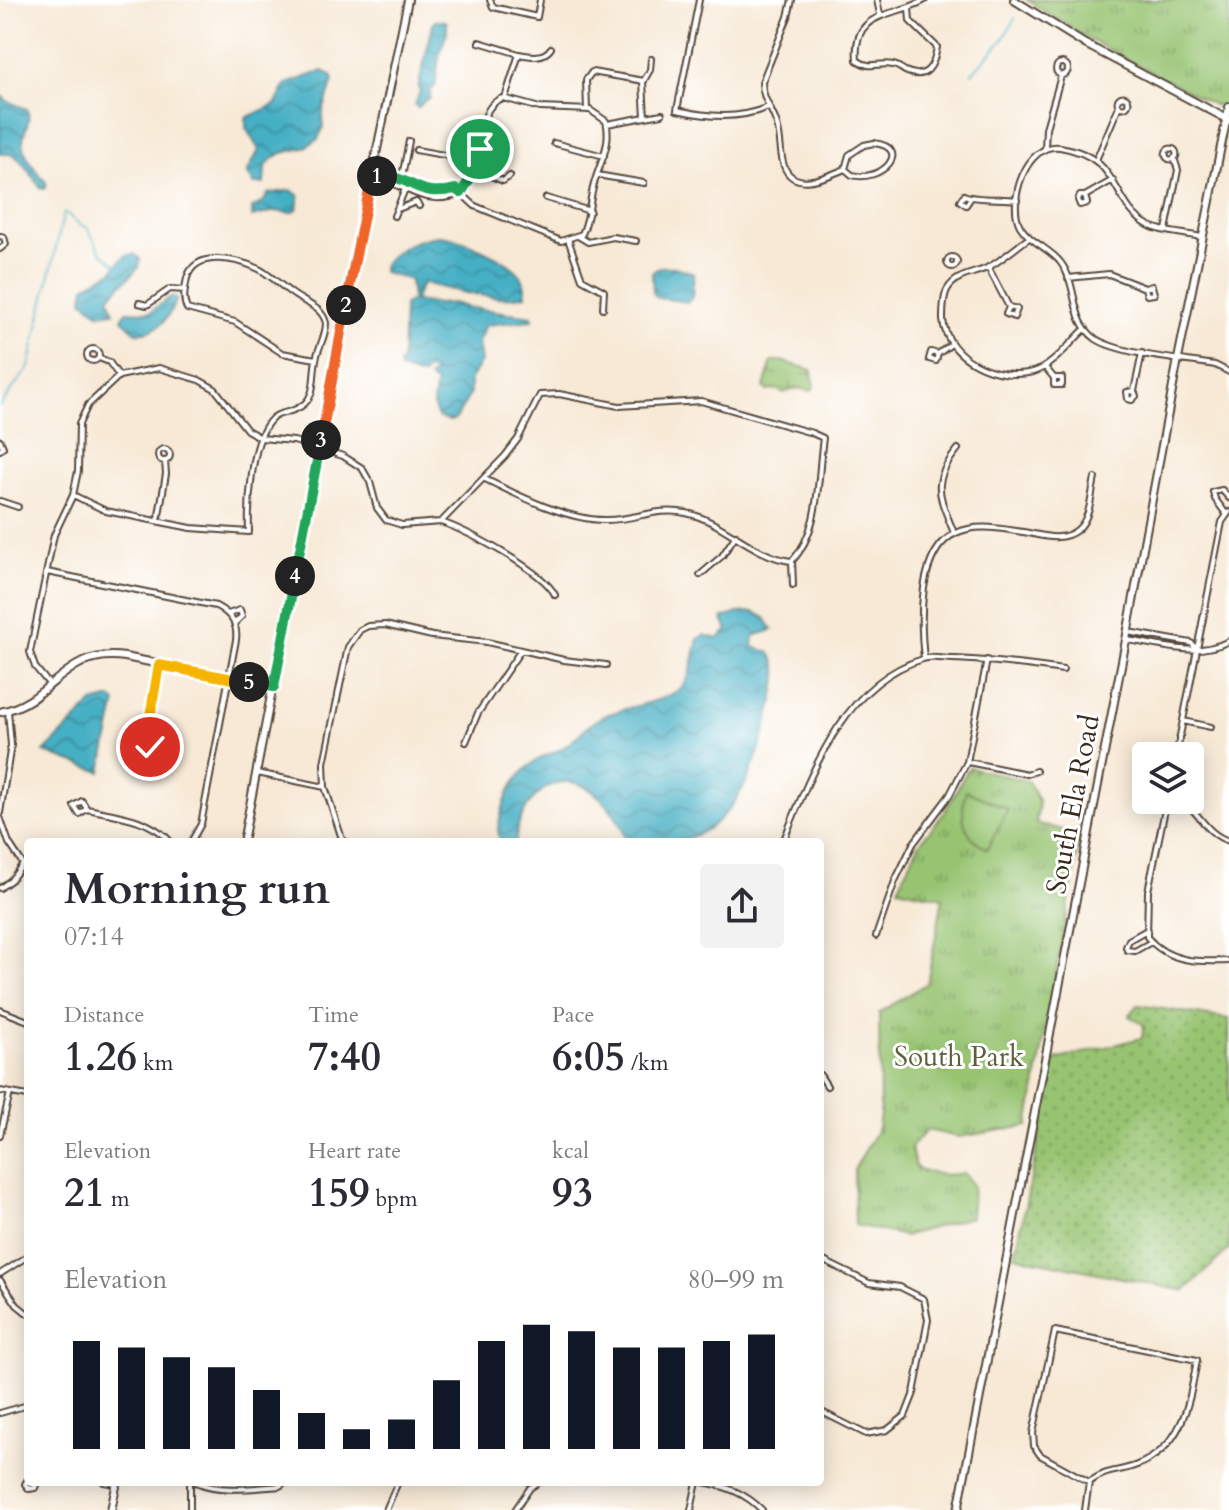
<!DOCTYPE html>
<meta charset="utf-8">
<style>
:root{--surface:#fff;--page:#f2f2f3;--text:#2b2b33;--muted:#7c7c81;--accent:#111827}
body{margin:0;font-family:Cardo,serif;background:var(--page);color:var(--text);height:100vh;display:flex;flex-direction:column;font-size:30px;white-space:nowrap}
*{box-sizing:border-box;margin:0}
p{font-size:26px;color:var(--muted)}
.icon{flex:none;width:44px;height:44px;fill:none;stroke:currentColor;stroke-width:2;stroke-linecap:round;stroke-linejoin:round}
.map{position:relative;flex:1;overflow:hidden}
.sheet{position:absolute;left:24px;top:838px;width:800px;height:648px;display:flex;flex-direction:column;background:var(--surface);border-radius:8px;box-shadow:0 4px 20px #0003}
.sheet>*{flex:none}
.buttons{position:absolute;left:1132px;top:742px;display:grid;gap:16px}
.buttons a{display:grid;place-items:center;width:72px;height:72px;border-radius:8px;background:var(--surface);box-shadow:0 4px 20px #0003;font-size:40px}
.pin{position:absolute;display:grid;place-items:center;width:68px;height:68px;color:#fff;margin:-34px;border:4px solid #fff;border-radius:50%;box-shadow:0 2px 8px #0007}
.km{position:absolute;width:40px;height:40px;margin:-20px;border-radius:50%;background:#222;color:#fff;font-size:22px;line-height:40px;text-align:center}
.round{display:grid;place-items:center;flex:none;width:84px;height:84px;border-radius:8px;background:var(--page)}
.summary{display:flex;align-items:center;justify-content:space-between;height:136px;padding:0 40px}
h1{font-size:44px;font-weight:700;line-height:60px}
.stats{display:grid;grid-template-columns:repeat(3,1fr);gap:12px;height:136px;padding:8px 40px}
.stats div{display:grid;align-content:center}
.stats b{font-size:40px;font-weight:700}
.stats small{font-size:22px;font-weight:400}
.stats p{font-size:22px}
.chart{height:224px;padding:16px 40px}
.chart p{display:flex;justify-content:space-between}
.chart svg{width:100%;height:144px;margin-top:8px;stroke:var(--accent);stroke-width:6}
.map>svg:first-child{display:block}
.grass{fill:url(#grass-dots);stroke:#6a7748;stroke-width:2}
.wetland{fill:url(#wetland-marsh);stroke:#6a7748;stroke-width:2}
.park{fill:url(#park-tufts);stroke:#6a7748;stroke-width:2}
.pitch{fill:#98c472;stroke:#6a7748;stroke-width:2}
.water{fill:url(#water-waves);stroke:#406c71;stroke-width:2}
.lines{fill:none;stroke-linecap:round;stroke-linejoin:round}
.stream{stroke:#45afc4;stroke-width:2}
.minor-casing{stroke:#57473a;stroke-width:8}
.secondary-casing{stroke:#57473a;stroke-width:10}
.primary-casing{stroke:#57473a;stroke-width:10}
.minor{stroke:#fff;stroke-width:4}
.secondary{stroke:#fff;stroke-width:6}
.primary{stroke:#fff;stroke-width:6}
.split-1-casing{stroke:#fff;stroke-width:16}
.split-2-casing{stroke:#fff;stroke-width:16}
.split-3-casing{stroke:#fff;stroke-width:16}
.split-4-casing{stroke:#fff;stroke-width:16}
.split-5-casing{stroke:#fff;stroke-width:16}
.split-6-casing{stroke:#fff;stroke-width:16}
.split-7-casing{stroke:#fff;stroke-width:16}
.split-1{stroke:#22a559;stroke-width:10}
.split-2{stroke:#f0652b;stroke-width:10}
.split-3{stroke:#f0652b;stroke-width:10}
.split-4{stroke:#22a559;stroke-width:10}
.split-5{stroke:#22a559;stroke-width:10}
.split-6{stroke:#f5b400;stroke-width:10}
.split-7{stroke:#f5b400;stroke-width:10}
.labels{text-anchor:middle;stroke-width:6;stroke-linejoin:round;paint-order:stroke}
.street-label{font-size:28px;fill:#3b2a1e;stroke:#fff}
.park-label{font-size:28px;fill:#5c603b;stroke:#fff}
</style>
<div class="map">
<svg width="1229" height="1510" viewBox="0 0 1229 1510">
<defs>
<pattern id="grass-dots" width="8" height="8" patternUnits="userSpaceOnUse" patternTransform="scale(2)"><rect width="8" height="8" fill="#98c472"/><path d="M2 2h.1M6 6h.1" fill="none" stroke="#7d9f5d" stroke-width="1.8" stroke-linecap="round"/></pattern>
<pattern id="wetland-marsh" width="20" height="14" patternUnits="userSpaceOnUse" patternTransform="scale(2)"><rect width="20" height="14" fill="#98c472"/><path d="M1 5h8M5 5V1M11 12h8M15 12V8" fill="none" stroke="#7d9f5d"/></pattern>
<pattern id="park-tufts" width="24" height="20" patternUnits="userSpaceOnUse" patternTransform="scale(2)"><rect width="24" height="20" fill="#98c472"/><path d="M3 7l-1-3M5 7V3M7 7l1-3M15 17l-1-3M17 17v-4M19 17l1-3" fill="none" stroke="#7d9f5d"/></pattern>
<pattern id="water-waves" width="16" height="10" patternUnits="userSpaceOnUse" patternTransform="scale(2)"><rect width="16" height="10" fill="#45afc4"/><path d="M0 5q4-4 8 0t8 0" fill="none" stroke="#3b8f9f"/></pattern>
</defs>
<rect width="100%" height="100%" fill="#fff"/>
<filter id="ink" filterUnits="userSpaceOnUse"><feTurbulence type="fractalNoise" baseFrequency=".0125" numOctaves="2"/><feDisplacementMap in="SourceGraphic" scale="16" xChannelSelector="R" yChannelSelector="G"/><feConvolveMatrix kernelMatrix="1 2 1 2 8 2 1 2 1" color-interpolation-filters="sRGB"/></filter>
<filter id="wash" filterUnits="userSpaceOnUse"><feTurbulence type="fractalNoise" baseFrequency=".006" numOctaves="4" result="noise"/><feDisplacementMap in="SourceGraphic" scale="32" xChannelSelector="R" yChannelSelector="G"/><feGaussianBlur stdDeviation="1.8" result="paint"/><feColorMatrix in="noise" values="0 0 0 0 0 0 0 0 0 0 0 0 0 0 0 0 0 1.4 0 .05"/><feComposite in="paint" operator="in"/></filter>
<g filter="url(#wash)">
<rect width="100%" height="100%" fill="#f7e9d6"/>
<path class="grass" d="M1138,1005L1229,1019V1249L1185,1291L1015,1256L1055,1060L1142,1038L1144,1025L1129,1016Z"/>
<path class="wetland" d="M772,361H781L812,370L814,387L811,391L798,388L784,393L776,389L767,391L764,387Z"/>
<path class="park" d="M1027,0H1229V113L1092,41Z
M969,767L1028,781L1039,802L1036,823L1081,835L1028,1126L958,1137L927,1130L911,1147L915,1167C931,1174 945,1177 963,1173L973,1185L971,1217L904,1236L855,1225L854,1170L878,1128L880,1114L879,1013L927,983L943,898L898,888L919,844L944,813Z"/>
<path class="pitch" d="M966,791L1008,809L987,849C963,835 959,818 966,791Z"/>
<path class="water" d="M442,20L447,22V33L440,51L435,87L430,90V99L425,100L418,108L415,105L420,91L418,88L433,24L435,21Z
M323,71L331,75L333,81L323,111V128L318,139L304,148L282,153L271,160L265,168L264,184H254L247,173L259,150L246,128V118L276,104L286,84Z
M0,94L7,101L27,109C32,123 23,129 23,142C24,158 38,172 47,184L45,189L41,188L22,162L13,154H0Z
M291,190L299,196L297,210L290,213L275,211L252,217V208L264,201L268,194Z
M438,236C459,237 509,259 521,276C525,281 525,289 526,295C497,303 451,289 422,283L414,301L438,304L453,303L466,307L532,316L533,320L486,325L478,342L481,362L470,379V394L456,419L450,421L439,418C428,401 436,399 435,382L430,380L429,377L434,374L431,371L426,370L422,376L400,369L399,363L402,361L404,305L412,300L410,280L383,272V265C397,247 416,239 438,236Z
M134,254L140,259L139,267L109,297L114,312L100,314L83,300L85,286L111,272L125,256Z
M659,267H675L694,273L692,297L688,302L658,298L653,293L652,273Z
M172,296L177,299C169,317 158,335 136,332L122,319L126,311L150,312Z
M754,612L765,618L773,630L754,636L753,647L769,652C772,656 776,663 777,668C779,679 774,695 772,705C762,747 744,809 703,832C678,845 653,842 625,842C624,818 594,784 569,782C540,780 515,816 516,842L500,841C496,829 499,823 502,811C508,788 520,770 541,758C548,754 557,752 564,747C578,738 586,724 602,717C624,706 667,703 683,686C692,676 694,653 698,639L704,635L718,639L728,630L722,618L738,613Z
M111,698L116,702L101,772L44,752L93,703Z"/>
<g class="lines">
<path class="stream" d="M972,73L1002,41L1015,18
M66,213L80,225L87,227L101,252L117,265
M0,406L29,367L64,212"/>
</g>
</g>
<g filter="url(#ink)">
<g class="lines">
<g class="minor-casing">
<path id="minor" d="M490,0L493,7L537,17L540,0
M699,0L677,110C708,117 738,120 768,107
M792,0L788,17L762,82C762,101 775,112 778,129C781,141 780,155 784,166C794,193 828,176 845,169
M877,0L880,14
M909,8L910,21L937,47C934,66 927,81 905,71C900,68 899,66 893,65C878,62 870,70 857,60C852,9 894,18 925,0
M479,42L519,54L505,98
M519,54C530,56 544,59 551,48
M1056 69a6 6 0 1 1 12 0a6 6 0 1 1-12 0Z
M1117.5 102a5.5 5.5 0 1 1 11 0a5.5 5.5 0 1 1-11 0Z
M503,98L540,108L590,110L606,121C612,144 600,162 594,184C589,201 590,217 582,234L561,241L475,206L461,193C465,186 471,179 474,171C482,149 477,105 503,98Z
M587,110L586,80L592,72L644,81
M645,117L643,82L650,70L651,59
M607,124L662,114
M554,143L604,156
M874,143C913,148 882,183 852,175L845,169L849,155L864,145Z
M1045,148L1046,128L1061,76
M1165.5 154a5.5 5.5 0 1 1 11 0a5.5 5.5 0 1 1-11 0Z
M416,150L477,161
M1096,160L1119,106
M475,169L503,181L510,176
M372,175C403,184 426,209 461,193L455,189L430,193L395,176L380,177
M597,175L644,183
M400,187L409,141
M1085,196L1087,203L1080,205L1078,200L1080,196H1085L1113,180
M546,198L590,211
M970,199L966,205L960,201L964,195C974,200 1002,198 1017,200
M398,209L416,202L419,206
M394,216L405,189
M1166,230L1178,170L1174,158
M0,236L4,237L6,244L0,249
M578,236L588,242L613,237L636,241
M1201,237C1185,233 1162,233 1148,225C1110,204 1123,157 1060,147C1026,142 1007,202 1020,226C1030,243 1050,248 1061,263C1079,287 1069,320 1096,339C1119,354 1185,360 1215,365L1229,372
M1029,238C1016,247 1003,259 989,267C974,275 957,273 947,290C943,298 943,311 943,320C947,359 996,381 1033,372C1052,367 1070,343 1084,330
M568,239L582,279L604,291L603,308
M947 262a5 5 0 1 1 10 0a5 5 0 1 1-10 0Z
M988,267L1009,307L1017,309L1014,317L1006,314L1009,307
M1068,278L1109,274L1145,288L1152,286L1154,294L1147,295L1145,288
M139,303L147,305L170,289L185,290
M87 355a6 6 0 1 1 12 0a6 6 0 1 1-12 0Z
M938,354L931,352L929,359L936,361L938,354L950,345
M99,358L109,362L119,376
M1045,367L1054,378V385H1062V378H1054
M1134,391L1127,392L1128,399L1132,400L1136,396L1134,391L1142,353
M0,440L3,447L0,450
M158 455a6 6 0 1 1 12 0a6 6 0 1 1-12 0Z
M485,479C519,496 569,521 607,520C634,520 658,507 686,513C724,521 752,556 791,561
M73,495L106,511L191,528L249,532C248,504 251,444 269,422C276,412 286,414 296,409C318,400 312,378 316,360C318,347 326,337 326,323C322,307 307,304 294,295C282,287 272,276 259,269C238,259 196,249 187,278C185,289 182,299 187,309L235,322L282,353L316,359
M0,501L18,507
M1227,515L1215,499L1213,492L1222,490L1229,498
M158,521L166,474L165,461
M441,522C467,531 544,571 555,595
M954,533C939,495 930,483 958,449
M47,572L216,606C231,614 238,624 236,640L201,824L191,842
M700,575L722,556L736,535
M228,614L240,610L242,616L235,623
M1128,632L1191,643L1197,649
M1127,640C1163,645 1195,658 1229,641
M924,658C920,622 917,551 956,533C977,523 1002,529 1023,532C1041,535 1061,543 1077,530C1091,519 1091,494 1095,478
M50,685L35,667L30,652L54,535L73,495L78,471L79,424L88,405L119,376L159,368L199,380L215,389L247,430L261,438L294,441L343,456L362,468L370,482L377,508L386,520L402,525L441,522L505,456L518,439L540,395L559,394L619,406L701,401L812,433L823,438C817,478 821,530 792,561L793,585
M1183,721L1211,727
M146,735L137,739L138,746L142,749L151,745V739L146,735L159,665
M466,742L478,713L521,650
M1176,756L1222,522L1229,512
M968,762L1027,774L1036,771
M257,773L325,787
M1167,800L1148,891L1147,937C1169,963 1198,962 1229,961
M1179,800C1197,806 1203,833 1229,841
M87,809L79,814L74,806L82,801L87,809C116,815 150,818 171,842
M0,813L11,745L8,711
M0,817L9,843L23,864
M343,842L325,787L324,763L348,647L360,630L368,626L385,625L432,636L487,642L564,660L606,665
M783,842C811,774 844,682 923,659C931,656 944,659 953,659C990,660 1026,665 1063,670
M0,888L11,880L23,864L28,866
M1145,931L1129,940L1126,947L1127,950L1135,951L1151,942
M876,936L895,881L913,844L949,796L967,762L987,660
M0,1010L28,1021
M820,1075L827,1086
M0,1091L28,1096
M0,1135L10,1093
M820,1259L869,1283L900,1287L924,1299L928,1320L914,1393L905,1416L887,1430L866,1434L820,1411
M0,1274L28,1256
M0,1280L17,1305L28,1314
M1055,1331L1197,1360C1189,1404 1183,1447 1137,1465C1117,1473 1110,1468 1089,1482L1040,1455L1034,1446L1033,1433Z
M0,1413L28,1405
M28,1479L25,1484L29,1489L35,1488L37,1482
M104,1482L117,1484
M190,1482V1510
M196,1482C221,1493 253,1488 280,1486L285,1482
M703,1482C726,1486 745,1493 762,1510
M386,1510L398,1482
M515,1510L530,1488L539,1482
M691,1510L697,1482
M1085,1510L1089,1482"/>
</g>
<g class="secondary-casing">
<path id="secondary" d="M0,712C53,702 63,648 125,657L274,687
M243,842L357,246L408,0
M111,1510L117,1482
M958,1510L1126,640L1178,359L1229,107"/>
</g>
<g class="primary-casing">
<path id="primary" d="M1014,0L1085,44L1229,120"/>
</g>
<use href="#minor" class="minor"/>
<use href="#secondary" class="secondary"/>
<use href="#primary" class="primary"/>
</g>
</g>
<g class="lines" filter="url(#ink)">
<g class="split-1-casing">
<path id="split-1" d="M377,176C412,174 415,199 455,189L461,193L473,174L480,149"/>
</g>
<g class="split-2-casing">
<path id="split-2" d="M346,305L372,175L377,176"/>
</g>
<g class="split-3-casing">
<path id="split-3" d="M321,440L346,305"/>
</g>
<g class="split-4-casing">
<path id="split-4" d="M295,576L321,440"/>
</g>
<g class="split-5-casing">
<path id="split-5" d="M249,682L274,687L295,576"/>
</g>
<g class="split-6-casing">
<path id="split-6" d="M151,711L159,665L249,682"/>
</g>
<g class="split-7-casing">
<path id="split-7" d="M150,747L151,739L146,735L151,711"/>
</g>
<use href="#split-1" class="split-1"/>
<use href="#split-2" class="split-2"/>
<use href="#split-3" class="split-3"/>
<use href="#split-4" class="split-4"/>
<use href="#split-5" class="split-5"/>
<use href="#split-6" class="split-6"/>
<use href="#split-7" class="split-7"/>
</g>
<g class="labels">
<g class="street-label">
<text transform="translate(1072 804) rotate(-79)" y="10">South Ela Road</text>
</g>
<g class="park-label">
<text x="959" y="1066">South Park</text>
</g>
</g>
</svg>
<div class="buttons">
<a><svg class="icon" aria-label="layers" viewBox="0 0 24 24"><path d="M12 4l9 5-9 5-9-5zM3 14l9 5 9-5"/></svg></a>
</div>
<div class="pin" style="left:480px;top:149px;background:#1e9e55"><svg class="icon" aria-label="arrive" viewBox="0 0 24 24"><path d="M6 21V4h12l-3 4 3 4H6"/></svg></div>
<div class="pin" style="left:150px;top:747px;background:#d93025"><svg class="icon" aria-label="check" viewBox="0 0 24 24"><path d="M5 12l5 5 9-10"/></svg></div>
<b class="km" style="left:377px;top:176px">1</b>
<b class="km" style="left:346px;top:305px">2</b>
<b class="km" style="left:321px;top:440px">3</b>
<b class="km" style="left:295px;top:576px">4</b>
<b class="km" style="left:249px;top:682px">5</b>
<section class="sheet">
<div class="summary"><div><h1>Morning run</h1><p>07:14</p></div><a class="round"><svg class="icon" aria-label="share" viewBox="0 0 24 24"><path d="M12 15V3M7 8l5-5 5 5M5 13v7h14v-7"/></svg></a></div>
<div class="stats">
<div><p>Distance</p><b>1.26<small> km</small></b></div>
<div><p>Time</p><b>7:40</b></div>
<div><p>Pace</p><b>6:05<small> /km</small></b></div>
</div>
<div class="stats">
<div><p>Elevation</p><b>21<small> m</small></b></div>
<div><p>Heart rate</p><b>159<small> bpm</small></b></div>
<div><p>kcal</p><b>93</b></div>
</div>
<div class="chart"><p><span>Elevation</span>80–99 m</p>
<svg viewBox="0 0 160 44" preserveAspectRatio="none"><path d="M5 44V11M15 44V13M25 44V16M35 44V19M45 44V26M55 44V33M65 44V38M75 44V35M85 44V23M95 44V11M105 44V6M115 44V8M125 44V13M135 44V13M145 44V11M155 44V9"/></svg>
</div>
</section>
</div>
